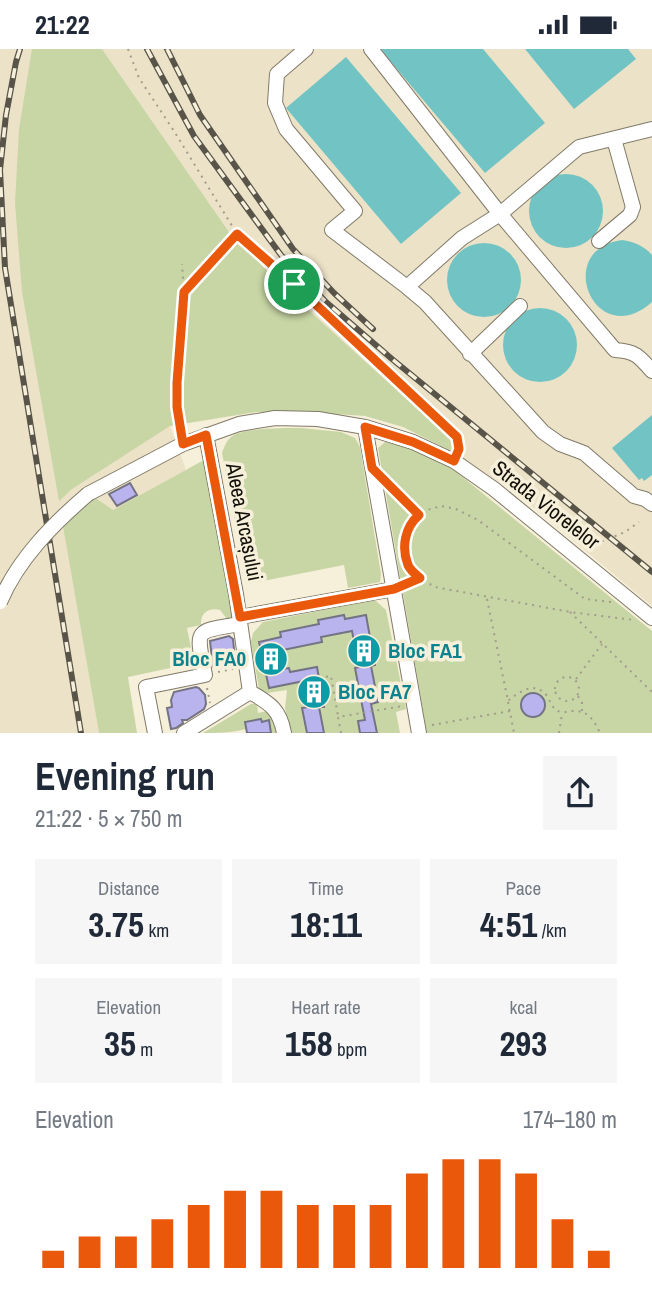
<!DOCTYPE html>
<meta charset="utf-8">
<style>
:root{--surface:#fff;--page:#f6f6f7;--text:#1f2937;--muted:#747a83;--accent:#ea580c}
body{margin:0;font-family:"Archivo Narrow",sans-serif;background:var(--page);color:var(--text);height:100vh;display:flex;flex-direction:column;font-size:26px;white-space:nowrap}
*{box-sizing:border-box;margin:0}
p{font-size:23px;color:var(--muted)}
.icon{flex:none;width:38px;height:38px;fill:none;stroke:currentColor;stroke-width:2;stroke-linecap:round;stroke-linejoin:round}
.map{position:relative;height:684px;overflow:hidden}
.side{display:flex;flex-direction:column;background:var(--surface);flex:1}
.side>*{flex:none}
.pin{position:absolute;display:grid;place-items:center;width:60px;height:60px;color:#fff;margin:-30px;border:4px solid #fff;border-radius:50%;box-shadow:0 2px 7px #0007}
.round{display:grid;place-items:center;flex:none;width:74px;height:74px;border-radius:0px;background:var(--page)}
.overview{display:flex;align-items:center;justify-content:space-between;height:119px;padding:0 35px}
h1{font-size:38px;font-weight:700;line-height:52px}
.metrics{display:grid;grid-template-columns:repeat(3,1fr);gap:10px;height:119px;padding:7px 35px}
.metrics div{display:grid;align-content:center;border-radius:0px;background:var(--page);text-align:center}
.metrics b{font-size:35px;font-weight:700}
.metrics small{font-size:19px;font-weight:400}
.metrics p{font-size:19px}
.chart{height:196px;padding:14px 35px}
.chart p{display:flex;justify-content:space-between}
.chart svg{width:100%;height:126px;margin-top:7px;stroke:var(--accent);stroke-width:6}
.status{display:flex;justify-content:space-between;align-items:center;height:49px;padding:0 35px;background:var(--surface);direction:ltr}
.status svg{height:19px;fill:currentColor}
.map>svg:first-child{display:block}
.built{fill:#ece2c7}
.green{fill:#c8d6a5;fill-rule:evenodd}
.water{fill:#72c4c4}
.building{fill:#b9b4ee;stroke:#747385;stroke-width:2}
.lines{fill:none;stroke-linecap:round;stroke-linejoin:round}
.minor-casing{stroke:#807a68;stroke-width:16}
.path{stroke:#a19c8c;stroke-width:2;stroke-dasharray:2 5;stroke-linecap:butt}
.minor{stroke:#fff;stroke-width:14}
.rail-casing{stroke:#585449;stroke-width:6}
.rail{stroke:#f6efda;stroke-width:3.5;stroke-dasharray:10;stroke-linecap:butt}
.minor-bridge-casing{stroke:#807a68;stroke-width:16;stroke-linecap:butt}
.minor-bridge{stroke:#fff;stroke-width:14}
.route-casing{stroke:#fff;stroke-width:14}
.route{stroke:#ea580c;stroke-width:9}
.labels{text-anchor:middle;stroke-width:7;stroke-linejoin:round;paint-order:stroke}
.street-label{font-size:21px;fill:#110f08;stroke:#f6efda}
.culture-label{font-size:21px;font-weight:bold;fill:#0d838f;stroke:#f6efda;text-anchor:start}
</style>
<div class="status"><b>21:22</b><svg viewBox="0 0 49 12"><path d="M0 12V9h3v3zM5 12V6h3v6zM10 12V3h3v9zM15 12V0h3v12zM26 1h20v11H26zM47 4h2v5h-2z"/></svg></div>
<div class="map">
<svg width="652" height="684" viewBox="0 0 652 684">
<rect width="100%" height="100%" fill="#f6efda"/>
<path class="built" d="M0,0H101L170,377L186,421L113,461L64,477L99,684H0Z
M102,0H652V557L516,444L451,402L455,395L283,238L229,183Z"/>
<path class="green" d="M32,0H102L229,183L283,238L456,395L451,402L403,378L365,367L305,363H256L170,377L72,440L59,452L22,243L15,154L19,80Z
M301,379L341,383L355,389L360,398L381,525L380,533L348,539L344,516L247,535L222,404C225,396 227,390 234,386C245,379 286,379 301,379Z
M385,393L412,399L449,417L652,582V684H427L378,399Z
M204,411L234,568L227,570L220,561C208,558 200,565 201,576L187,579L194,614L128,628L137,684H99L63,477L94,448L113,461Z
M369,552H376L386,561L406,660L396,663L400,684H377L374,669L358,672L360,684H324L319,658L324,657L317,618L302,621L308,658L302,660L307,684H290L285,659L287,641L267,644L259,640L251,593L253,584L263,573ZM344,566L345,570L366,566L375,615L371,617L378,653L362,656L355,620L359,618L352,582L321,588L322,593L278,602L282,620L269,639L260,593L281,588L319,575L318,572Z
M251,655H257L258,664L268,662L282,684H271L269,672C260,673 254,677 246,680C232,684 217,684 203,684Z"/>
<path class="water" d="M380,0H483L545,74L485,124Z
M525,0H628L636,10L574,60Z
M346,8L461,144L401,195L286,59Z
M529 162a37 37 0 1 1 74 0a37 37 0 1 1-74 0Z
M622,191C634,193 643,196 652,206V253C595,304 552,200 622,191Z
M447 231a37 37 0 1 1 74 0a37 37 0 1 1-74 0Z
M503 296a37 37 0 1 1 74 0a37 37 0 1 1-74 0Z
M652,366V426L644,432L642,429L639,431L612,399Z"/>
<path class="building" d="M130,434L137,446L117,457L109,445Z
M344,566L345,570L366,566L375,616L371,617L378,653L371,655L377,684H360L358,672L365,671L355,619L359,618L352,582L321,588L322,593L278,602L282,620L289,619L290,623L317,618L324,658H319L324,684H307L302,659L308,658L304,632L269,639L259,593L281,588L280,583L319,575L318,571Z
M229,587L233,590L235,611L228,617L219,619L213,618L210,592Z
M196,638L199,639L205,646L206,655L204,660L187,671H182L183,674L176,679L171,680L167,659L172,658L171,651L174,643Z
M521 656a12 12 0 1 1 24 0a12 12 0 1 1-24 0Z
M261,670L262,673L269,671L271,684H247L245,673Z"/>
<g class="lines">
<g class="minor-casing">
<path id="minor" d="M306,0L277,25L275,54L286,80L355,162L332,181L407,238L425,253L543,383L560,395L584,404L634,447L645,450L652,455
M371,0L500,165L615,301C635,302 639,307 652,322
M599,192L630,166L633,158L614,90
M407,238L462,189L500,165L579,98L652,80
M470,305L520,257
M365,378L419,684
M206,386L236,545L250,643
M88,445L183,395L239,375L275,369L318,370L365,378L413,393L454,412L494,440L652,569
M240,568L394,540
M250,643C270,654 280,661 284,684
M155,684L146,638L205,626C196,579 193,583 240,575
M184,684L250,643"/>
</g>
<path class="path" d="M128,0L139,29L174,82L237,185L294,235L458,388V402
M185,243L237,185
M181,383L177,358V334L184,243L182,215
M388,435L419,466
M591,501L596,495L625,483L639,473
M404,535L419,529
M487,550L508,652C519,643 535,631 547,647C551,653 552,661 561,663C564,664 568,662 572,662C588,661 594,671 600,684
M611,553L585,550L478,471L456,460L441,457L424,462L412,472L405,487L404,501L408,518L420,529L435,538L570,563L634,571
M570,563L652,643
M218,623L233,620
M555 640a12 12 0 1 1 24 0a12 12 0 1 1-24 0Z
M319,629L331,627L338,667
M576,630L602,595
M207,639L210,654
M578,647L582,654V662
M508,653L514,684
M432,676L510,662
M341,684L338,668L403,657
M559,684L562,665"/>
<use href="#minor" class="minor"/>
<g class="rail-casing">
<path id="rail" d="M20,0L16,13L6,66L0,121L5,219L81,684
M147,0L194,87L281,206L326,253L392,310L652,523
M167,0L200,66L293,200L334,244L373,280"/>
</g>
<use href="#rail" class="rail"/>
<g class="minor-bridge-casing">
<path id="minor-bridge" d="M0,553C18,510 53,475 88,445"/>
</g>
<use href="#minor-bridge" class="minor-bridge"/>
</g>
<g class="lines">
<g class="route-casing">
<path id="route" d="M237,185L294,235L457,388L459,400L454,412L413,393L365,378L372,419L419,466C405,478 401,498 408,516C410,521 415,525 420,529L394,540L240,568L206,386L183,395L177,358V334L184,243Z"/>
</g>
<use href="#route" class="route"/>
</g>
<defs>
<g id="building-disc" transform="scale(1.75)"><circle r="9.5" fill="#0f9aa8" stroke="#f6efda"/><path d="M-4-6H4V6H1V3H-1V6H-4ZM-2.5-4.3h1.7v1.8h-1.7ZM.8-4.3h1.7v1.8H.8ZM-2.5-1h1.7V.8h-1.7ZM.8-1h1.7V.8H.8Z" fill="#fff"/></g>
</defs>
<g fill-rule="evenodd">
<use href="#building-disc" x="364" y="602"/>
<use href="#building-disc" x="271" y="610"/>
<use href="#building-disc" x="314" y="643"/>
</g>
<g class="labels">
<g class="street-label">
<text transform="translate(546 456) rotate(38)" y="7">Strada Viorelelor</text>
<text transform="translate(244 473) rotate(79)" y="7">Aleea Arcașului</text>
</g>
<g class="culture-label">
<text x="388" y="609">Bloc FA1</text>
<text x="246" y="617" text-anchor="end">Bloc FA0</text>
<text x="338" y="650">Bloc FA7</text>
</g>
</g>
</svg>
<div class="pin" style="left:294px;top:235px;background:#1e9e55"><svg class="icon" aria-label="arrive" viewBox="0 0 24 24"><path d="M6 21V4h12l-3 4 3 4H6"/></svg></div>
</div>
<section class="side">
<div class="overview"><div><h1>Evening run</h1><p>21:22 · 5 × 750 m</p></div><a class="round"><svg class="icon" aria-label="share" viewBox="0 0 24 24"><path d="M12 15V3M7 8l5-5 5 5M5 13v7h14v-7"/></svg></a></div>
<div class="metrics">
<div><p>Distance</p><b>3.75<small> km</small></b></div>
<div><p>Time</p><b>18:11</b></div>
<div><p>Pace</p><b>4:51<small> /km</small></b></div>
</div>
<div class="metrics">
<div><p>Elevation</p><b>35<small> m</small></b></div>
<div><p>Heart rate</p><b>158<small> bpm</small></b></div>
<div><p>kcal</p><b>293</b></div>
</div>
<div class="chart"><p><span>Elevation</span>174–180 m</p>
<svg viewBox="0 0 160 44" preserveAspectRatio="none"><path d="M5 44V38M15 44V33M25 44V33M35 44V27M45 44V22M55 44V17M65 44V17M75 44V22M85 44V22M95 44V22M105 44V11M115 44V6M125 44V6M135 44V11M145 44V27M155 44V38"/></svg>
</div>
</section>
